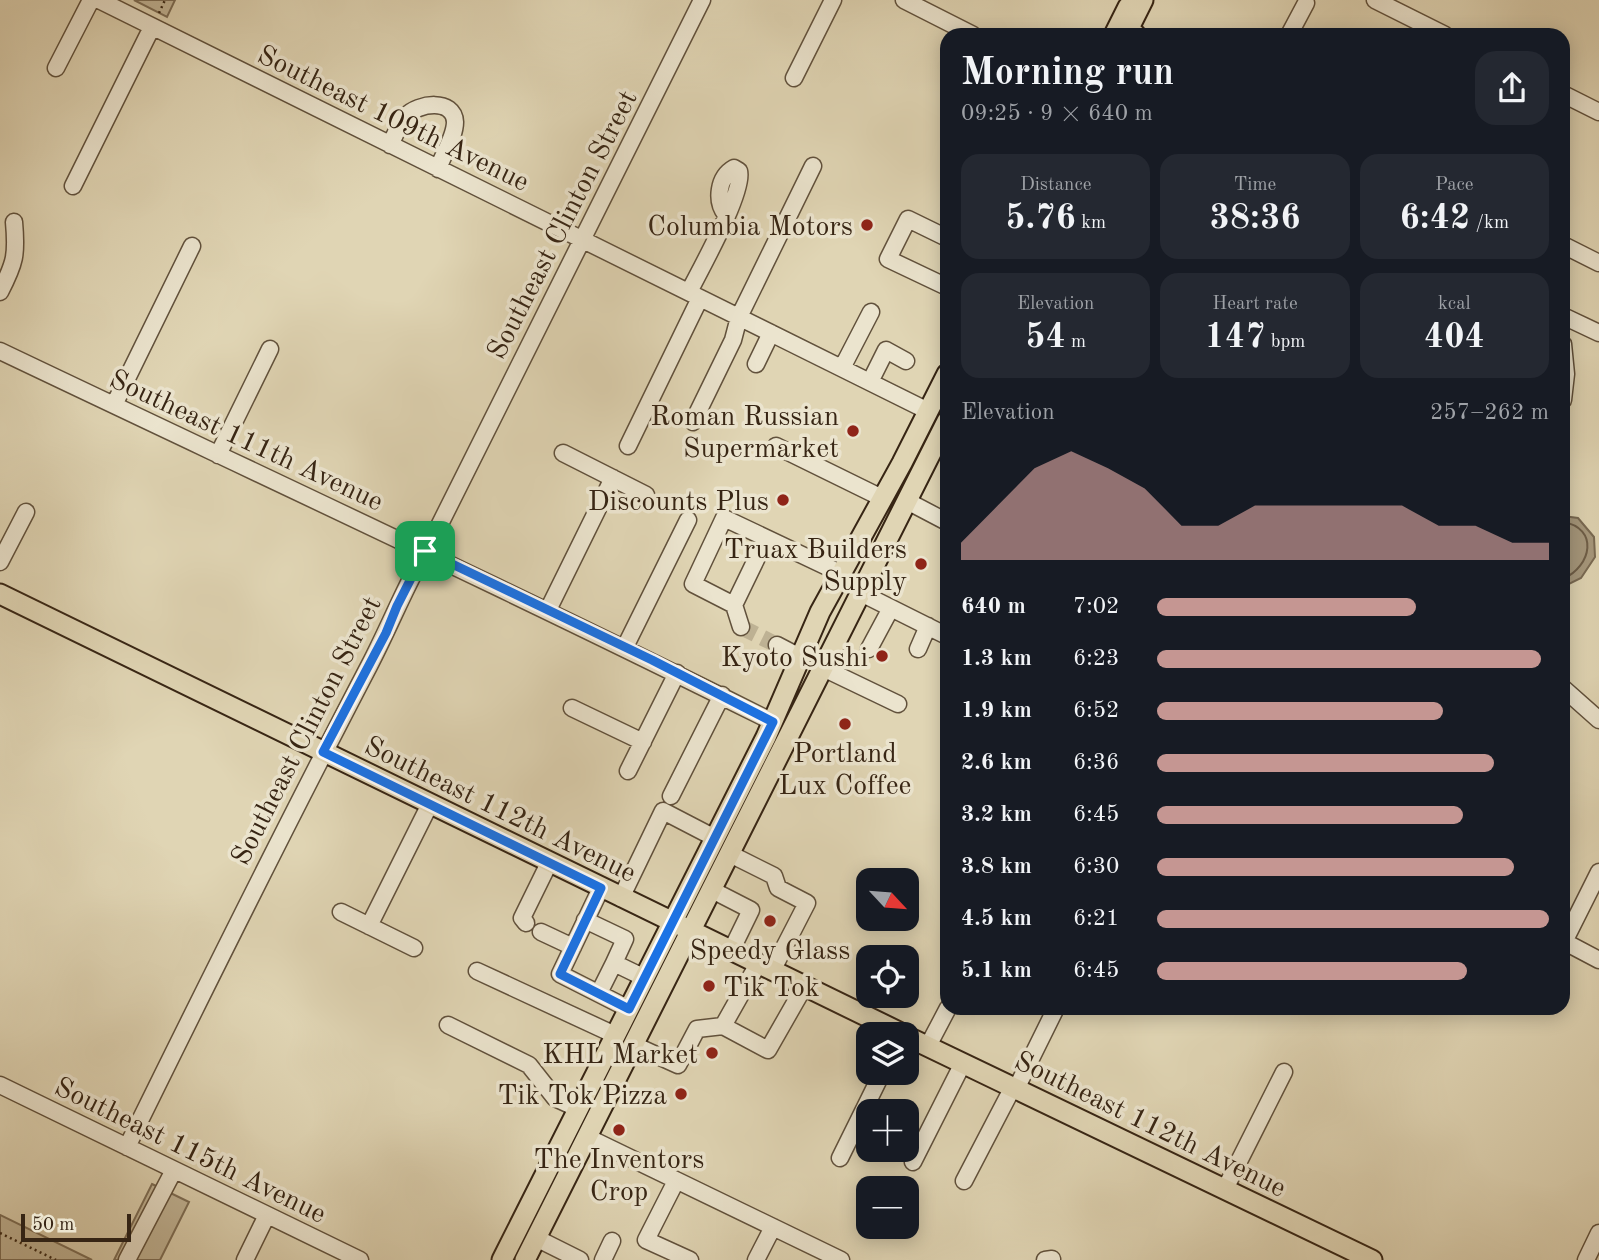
<!DOCTYPE html>
<meta charset="utf-8">
<style>
:root{--surface:#171b24;--page:#242831;--text:#f1f3f6;--muted:#9ea1a6;--accent:#c59692}
body{margin:0;font-family:"Old Standard TT",serif;background:var(--page);color:var(--text);height:100vh;display:flex;flex-direction:column;font-size:26px;white-space:nowrap}
*{box-sizing:border-box;margin:0}
p{font-size:23px;color:var(--muted)}
.icon{flex:none;width:38px;height:38px;fill:none;stroke:currentColor;stroke-width:2;stroke-linecap:round;stroke-linejoin:round}
.map{position:relative;flex:1;overflow:hidden}
.sheet{position:absolute;left:940px;top:28px;width:630px;height:987px;display:flex;flex-direction:column;background:var(--surface);border-radius:21px;box-shadow:0 4px 18px #0003}
.sheet>*{flex:none}
.needle{width:46px;rotate:116deg}
.tools{position:absolute;left:856px;top:868px;display:grid;gap:14px}
.tools a{display:grid;place-items:center;width:63px;height:63px;border-radius:14px;background:var(--surface);box-shadow:0 4px 18px #0003;font-size:35px}
.scale{position:absolute;left:21px;bottom:18px;width:110px;box-sizing:border-box;padding-left:7px;border:4px solid #372514;border-top:0;font-size:19px;line-height:24px;white-space:nowrap;color:#372514;-webkit-text-stroke:5px #ebe4ce;paint-order:stroke}
.pin{position:absolute;display:grid;place-items:center;width:60px;height:60px;color:#fff;margin:-30px;border-radius:14px;box-shadow:0 4px 10px #0006}
.round{display:grid;place-items:center;flex:none;width:74px;height:74px;border-radius:21px;background:var(--page)}
.head{display:flex;align-items:center;justify-content:space-between;height:119px;padding:0 21px}
h1{font-size:38px;font-weight:800;line-height:52px}
.stats{display:grid;grid-template-columns:repeat(3,1fr);gap:10px;height:119px;padding:7px 21px}
.stats div{display:grid;align-content:center;border-radius:18px;background:var(--page);text-align:center}
.stats b{font-size:35px;font-weight:800}
.stats small{font-size:19px;font-weight:400}
.stats p{font-size:19px}
.chart{height:196px;padding:14px 21px}
.chart p{display:flex;justify-content:space-between}
.chart svg{width:100%;height:126px;margin-top:7px;fill:var(--accent);opacity:.7}
ul{padding:0 21px;list-style:none;font-size:23px}
li{display:grid;grid-template-columns:112px 84px 1fr;align-items:center;height:52px}
li i{height:18px;border-radius:9px;background:var(--accent)}
.map>svg:first-child{display:block}
.green{fill:#c3b799;stroke:#7d6e56;stroke-width:2}
.water{fill:#a7997e;stroke:#7a6b54;stroke-width:2}
.lines{fill:none;stroke-linecap:round;stroke-linejoin:round}
.shore{stroke:#6f5f49;stroke-width:2}
.minor-tunnel{stroke:#beb294;stroke-width:16;stroke-dasharray:16 8;stroke-linecap:butt}
.minor-casing{stroke:#61513c;stroke-width:19}
.major-casing{stroke:#372514;stroke-width:23}
.path{stroke:#372514;stroke-width:2.5;stroke-dasharray:2 3.5;stroke-linecap:butt}
.minor{stroke:#ebe4ce;stroke-width:16}
.major{stroke:#e0d5b4;stroke-width:19}
.route-casing{stroke:#fff;stroke-width:14}
.route{stroke:#1a73e8;stroke-width:9}
.poi-dot{fill:#8f2418;stroke:#ebe4ce;stroke-width:2.5}
.labels{text-anchor:middle;stroke-width:7;stroke-linejoin:round;paint-order:stroke}
.street-label{font-size:28px;fill:#372514;stroke:#ebe4ce}
.poi-label{font-size:28px;fill:#372514;stroke:#ebe4ce;text-anchor:end}
</style>
<div class="map">
<svg width="1599" height="1260" viewBox="0 0 1599 1260">
<rect width="100%" height="100%" fill="#e0d5b4"/>
<filter id="stains"><feTurbulence type="fractalNoise" baseFrequency=".00286" numOctaves="4"/><feColorMatrix values="0 0 0 0 .2 0 0 0 0 .09 0 0 0 0 .02 0 0 0 .5 -.17"/></filter>
<radialGradient id="worn" r=".72"><stop offset=".6" stop-color="#630" stop-opacity="0"/><stop offset="1" stop-color="#630" stop-opacity=".3"/></radialGradient>
<path class="green" d="M134,0H175L167,17Z
M152,1184L189,1202L160,1260H114Z
M0,1215L92,1260H0Z"/>
<path class="water" d="M1563,516L1578,518L1594,537L1595,557L1581,578L1563,587Z"/>
<g class="lines">
<path class="shore" d="M1563,522C1599,528 1592,566 1563,579"/>
<path class="minor-tunnel" d="M741,627L777,645"/>
<g class="minor-casing">
<path id="minor" d="M99,0L928,411
M904,0L973,35
M1375,0L1445,35
M1289,35L1306,3
M56,68L91,0
M794,78L833,0
M1563,94L1599,112
M390,145C395,136 399,123 406,116C418,103 454,98 455,122C455,137 443,154 438,169
M73,186L152,27
M947,238L908,219L888,259L947,287
M1563,245L1599,263
M0,292C15,263 17,255 14,222
M689,292C700,270 745,190 739,171L734,168C718,177 715,201 726,215
M1563,316L1599,333
M1563,344L1566,374L1563,400
M0,351C258,474 517,594 773,722
M756,364L771,333
M842,368L871,312
M870,382L886,350L906,361
M114,405L192,246
M693,422L733,340L739,317L813,166
M628,446L700,298
M776,446L882,498
M563,453L646,495
M218,455L270,349
M907,501L947,522
M766,539L734,605L693,584L724,518L840,573
M0,562L26,512
M861,593L947,636
M734,605L741,627
M548,610L613,478
M777,645L800,657
M625,647L688,520
M869,649L891,608
M918,649L928,626
M823,668L898,704
M1563,688L1599,720
M572,708L643,742
M628,771L677,673
M671,796L722,695
M730,854L774,876L778,888L807,903L772,971
M601,888L560,974L629,1009
M712,890L751,910L731,951
M621,898L663,811L715,838
M341,912L414,948
M585,920L625,939L614,963L645,978
M526,923L522,918L549,863
M369,926L430,804
M541,932L573,947
M1563,941L1599,960
M1564,942L1599,872
M477,971L615,1035
M599,993L614,963
M448,1025L529,1065L555,1098L579,1109
M723,1026L768,1050L804,987
M634,1045L678,1065L697,1029L723,1026L758,964
M928,1046L948,1008
M0,1085L360,1260
M1016,1089L1056,1008
M587,1137L841,1260
M127,1147C206,986 286,825 369,666C391,624 408,579 433,538L702,0
M840,1158L882,1073
M913,1162L963,1063
M676,1181L646,1240L690,1260
M964,1181L1013,1087
M1225,1189L1284,1072
M536,1238L580,1260
M127,1260L174,1170
M245,1260L267,1215
M603,1260L612,1241
M756,1260L773,1227
M1045,1260L1052,1259
M1586,1260L1599,1233"/>
</g>
<g class="major-casing">
<path id="major" d="M1114,35L1128,7
M1136,35L1130,30L1131,24L1143,0
M0,594L903,1034
M906,1036L1372,1260
M502,1260L766,737L820,612L902,463L947,374
M525,1260L947,421"/>
</g>
<path class="path" d="M159,13L165,0
M0,1233L56,1260"/>
<use href="#minor" class="minor"/>
<use href="#major" class="major"/>
</g>
<g class="lines">
<g class="route-casing">
<path id="route" d="M425,551L652,660L773,722L629,1009L560,974L601,888L323,752L386,633L397,606Z"/>
</g>
<use href="#route" class="route"/>
</g>
<g class="poi-dot">
<circle cx="867" cy="225" r="7"/>
<circle cx="853" cy="431" r="7"/>
<circle cx="783" cy="500" r="7"/>
<circle cx="921" cy="564" r="7"/>
<circle cx="882" cy="656" r="7"/>
<circle cx="845" cy="724" r="7"/>
<circle cx="770" cy="921" r="7"/>
<circle cx="709" cy="986" r="7"/>
<circle cx="712" cy="1053" r="7"/>
<circle cx="681" cy="1094" r="7"/>
<circle cx="619" cy="1130" r="7"/>
</g>
<g class="labels">
<g class="street-label">
<text transform="translate(394 117) rotate(26)" y="10">Southeast 109th Avenue</text>
<text transform="translate(561 224) rotate(-63)" y="10">Southeast Clinton Street</text>
<text transform="translate(247 439) rotate(25)" y="10">Southeast 111th Avenue</text>
<text transform="translate(305 730) rotate(-63)" y="10">Southeast Clinton Street</text>
<text transform="translate(501 808) rotate(26)" y="10">Southeast 112th Avenue</text>
<text transform="translate(1151 1123) rotate(26)" y="10">Southeast 112th Avenue</text>
<text transform="translate(191 1149) rotate(26)" y="10">Southeast 115th Avenue</text>
</g>
<g class="poi-label">
<text x="853" y="235">Columbia Motors</text>
<text x="839" y="425">Roman Russian<tspan x="839" dy="32">Supermarket</tspan></text>
<text x="769" y="510">Discounts Plus</text>
<text x="907" y="558">Truax Builders<tspan x="907" dy="32">Supply</tspan></text>
<text x="868" y="666">Kyoto Sushi</text>
<text x="845" y="762" text-anchor="middle">Portland<tspan x="845" dy="32">Lux Coffee</tspan></text>
<text x="770" y="959" text-anchor="middle">Speedy Glass</text>
<text x="723" y="996" text-anchor="start">Tik Tok</text>
<text x="698" y="1063">KHL Market</text>
<text x="667" y="1104">Tik Tok Pizza</text>
<text x="619" y="1168" text-anchor="middle">The Inventors<tspan x="619" dy="32">Crop</tspan></text>
</g>
</g>
<rect width="100%" height="100%" filter="url(#stains)"/>
<rect width="100%" height="100%" fill="url(#worn)"/>
</svg>
<div class="tools">
<a><svg class="needle" viewBox="-14 -14 28 28"><path d="M0-13l5 13h-10z" fill="#e53935"/><path d="M0 13l5-13h-10z" fill="#9ea1a6"/></svg></a>
<a><svg class="icon" aria-label="locate" viewBox="0 0 24 24"><circle cx="12" cy="12" r="6"/><path d="M12 2v4M12 18v4M2 12h4M18 12h4"/></svg></a>
<a><svg class="icon" aria-label="layers" viewBox="0 0 24 24"><path d="M12 4l9 5-9 5-9-5zM3 14l9 5 9-5"/></svg></a>
<a>+</a>
<a>−</a>
</div>
<div class="scale">50 m</div>
<div class="pin" style="left:425px;top:551px;background:#1e9e55"><svg class="icon" aria-label="arrive" viewBox="0 0 24 24"><path d="M6 21V4h12l-3 4 3 4H6"/></svg></div>
<section class="sheet">
<div class="head"><div><h1>Morning run</h1><p>09:25 · 9 × 640 m</p></div><a class="round"><svg class="icon" aria-label="share" viewBox="0 0 24 24"><path d="M12 15V3M7 8l5-5 5 5M5 13v7h14v-7"/></svg></a></div>
<div class="stats">
<div><p>Distance</p><b>5.76<small> km</small></b></div>
<div><p>Time</p><b>38:36</b></div>
<div><p>Pace</p><b>6:42<small> /km</small></b></div>
</div>
<div class="stats">
<div><p>Elevation</p><b>54<small> m</small></b></div>
<div><p>Heart rate</p><b>147<small> bpm</small></b></div>
<div><p>kcal</p><b>404</b></div>
</div>
<div class="chart"><p><span>Elevation</span>257–262 m</p>
<svg viewBox="0 0 160 44" preserveAspectRatio="none"><path d="M0 44V38L10 25L20 12L30 6L40 12L50 19L60 32L70 32L80 25L90 25L100 25L110 25L120 25L130 32L140 32L150 38L160 38V44z"/></svg>
</div>
<ul>
<li><b>640 m</b>7:02<i style="width:66%"></i></li>
<li><b>1.3 km</b>6:23<i style="width:98%"></i></li>
<li><b>1.9 km</b>6:52<i style="width:73%"></i></li>
<li><b>2.6 km</b>6:36<i style="width:86%"></i></li>
<li><b>3.2 km</b>6:45<i style="width:78%"></i></li>
<li><b>3.8 km</b>6:30<i style="width:91%"></i></li>
<li><b>4.5 km</b>6:21<i style="width:100%"></i></li>
<li><b>5.1 km</b>6:45<i style="width:79%"></i></li>
</ul>
</section>
</div>
